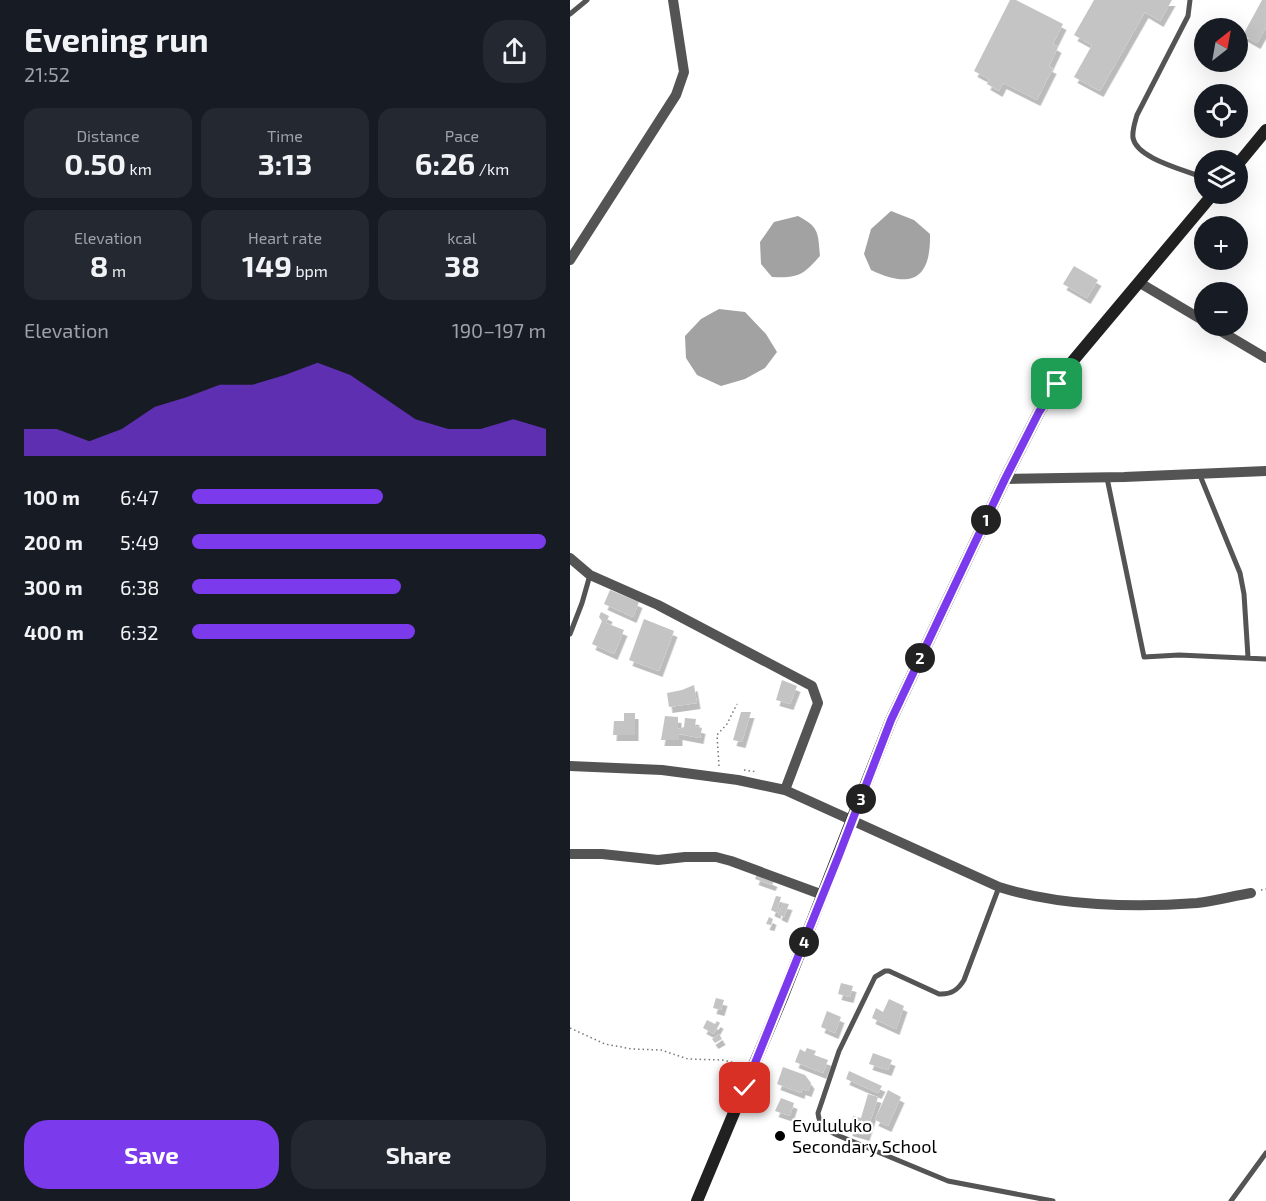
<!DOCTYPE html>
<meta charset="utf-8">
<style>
:root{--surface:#171b24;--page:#242831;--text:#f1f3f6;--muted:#9ea1a6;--accent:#7c3aed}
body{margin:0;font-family:"Exo 2",sans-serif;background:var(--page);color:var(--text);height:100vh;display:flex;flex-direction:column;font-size:22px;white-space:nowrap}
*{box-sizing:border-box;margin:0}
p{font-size:20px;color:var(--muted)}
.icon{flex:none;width:33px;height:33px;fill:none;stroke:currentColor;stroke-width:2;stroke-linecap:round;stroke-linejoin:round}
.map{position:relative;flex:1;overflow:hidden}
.drawer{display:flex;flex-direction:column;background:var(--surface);width:570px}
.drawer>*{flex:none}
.needle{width:39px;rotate:31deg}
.controls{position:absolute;left:624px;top:18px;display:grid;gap:12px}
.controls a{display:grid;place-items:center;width:54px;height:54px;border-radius:50%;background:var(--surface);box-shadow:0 6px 24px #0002;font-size:30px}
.pin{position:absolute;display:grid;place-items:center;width:51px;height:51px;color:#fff;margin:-26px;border-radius:12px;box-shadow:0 3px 9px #0006}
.km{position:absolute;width:30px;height:30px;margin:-15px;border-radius:50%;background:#222;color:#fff;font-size:16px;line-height:30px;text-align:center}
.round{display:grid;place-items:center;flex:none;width:63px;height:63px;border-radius:24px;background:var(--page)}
.head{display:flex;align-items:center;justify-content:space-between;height:102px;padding:0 24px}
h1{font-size:33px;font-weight:700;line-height:45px}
.metrics{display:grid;grid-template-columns:repeat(3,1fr);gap:9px;height:102px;padding:6px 24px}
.metrics div{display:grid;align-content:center;border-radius:15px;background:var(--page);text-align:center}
.metrics b{font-size:30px;font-weight:700}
.metrics small{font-size:16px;font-weight:400}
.metrics p{font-size:16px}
.chart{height:168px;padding:12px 24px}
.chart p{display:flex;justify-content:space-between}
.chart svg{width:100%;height:108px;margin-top:6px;fill:var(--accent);opacity:.7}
.button{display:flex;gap:12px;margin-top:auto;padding:12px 24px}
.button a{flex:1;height:69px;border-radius:24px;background:var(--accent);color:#fff;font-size:24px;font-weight:700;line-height:69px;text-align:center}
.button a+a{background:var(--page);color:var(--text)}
ul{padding:0 24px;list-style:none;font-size:20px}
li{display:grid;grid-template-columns:96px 72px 1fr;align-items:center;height:45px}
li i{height:15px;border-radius:8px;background:var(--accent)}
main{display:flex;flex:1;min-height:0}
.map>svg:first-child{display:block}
.water{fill:#a2a2a2}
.building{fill:#c4c4c4;filter:url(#shadow)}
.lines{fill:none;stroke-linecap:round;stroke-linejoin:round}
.path{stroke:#767676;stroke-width:1.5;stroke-dasharray:1.5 3;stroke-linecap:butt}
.lane{stroke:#545454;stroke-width:5}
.street{stroke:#545454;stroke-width:10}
.secondary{stroke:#212121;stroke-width:12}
.route-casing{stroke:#fff;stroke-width:12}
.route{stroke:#7c3aed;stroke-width:8}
.poi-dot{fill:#000;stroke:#fff;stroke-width:2}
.labels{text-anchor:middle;stroke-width:4.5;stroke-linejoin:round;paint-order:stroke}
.poi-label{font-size:18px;fill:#000;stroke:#fff;text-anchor:start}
</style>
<main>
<section class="drawer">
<div class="head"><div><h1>Evening run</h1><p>21:52</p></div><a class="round"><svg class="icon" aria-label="share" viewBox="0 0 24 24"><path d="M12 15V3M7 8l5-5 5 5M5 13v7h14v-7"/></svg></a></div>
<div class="metrics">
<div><p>Distance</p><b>0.50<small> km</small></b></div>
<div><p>Time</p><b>3:13</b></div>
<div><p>Pace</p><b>6:26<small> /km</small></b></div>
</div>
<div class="metrics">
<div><p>Elevation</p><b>8<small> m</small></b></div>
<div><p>Heart rate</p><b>149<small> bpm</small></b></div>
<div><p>kcal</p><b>38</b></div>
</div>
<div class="chart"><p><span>Elevation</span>190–197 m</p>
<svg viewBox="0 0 160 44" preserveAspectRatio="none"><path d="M0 44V33L10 33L20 38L30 33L40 24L50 20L60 15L70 15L80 11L90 6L100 11L110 20L120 29L130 33L140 33L150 29L160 33V44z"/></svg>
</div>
<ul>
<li><b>100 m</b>6:47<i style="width:54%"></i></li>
<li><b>200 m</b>5:49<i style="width:100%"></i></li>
<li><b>300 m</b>6:38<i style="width:59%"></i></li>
<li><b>400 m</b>6:32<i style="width:63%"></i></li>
</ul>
<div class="button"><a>Save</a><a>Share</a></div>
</section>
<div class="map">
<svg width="696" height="1201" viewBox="0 0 696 1201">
<defs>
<filter id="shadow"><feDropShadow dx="3.5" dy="6" stdDeviation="0" flood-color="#0004"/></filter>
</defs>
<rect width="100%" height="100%" fill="#fff"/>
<path class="water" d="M321,211L344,220L360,234C361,280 341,289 301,270L294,254L301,229Z
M228,216C249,227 248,232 250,256C232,276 228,278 202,277L191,264L190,242L204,222Z
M149,309L175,312L196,334L207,352L195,368L175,379L151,386L127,375L116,358L115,336L131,319Z"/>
<path class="building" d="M440,0H446L493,24L483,44L488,47L479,66L483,68L467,100L433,83L429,91L417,84L419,79L404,71Z
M524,0H602L590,21L575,12L530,91L504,77L522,45L504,35Z
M692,0H696V27L687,43L673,35Z
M504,266L528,280L517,298L493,284Z
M40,590L69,602L63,617L34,604Z
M31,612L39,616L36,623L54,630L44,654L22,644L32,621L29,617Z
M74,619L104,631L89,671L59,660Z
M212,680L227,686L220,704L206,700Z
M124,685L127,703L99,707L97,693L112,690Z
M171,712H181L172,742L163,740Z
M54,713H65V735H43L44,721H54Z
M95,716L108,717V729L114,727L115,718L126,719L125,726L132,728L130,738L109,734V740H91Z
M187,874L204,881L202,885L185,879Z
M206,896L211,897L207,913L201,910Z
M213,903L219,904L214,917L208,914Z
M199,917L203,919L201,925L196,924Z
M271,983L283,986L280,997L268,994Z
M146,998L154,1000L151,1010L143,1008Z
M319,999L334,1006L326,1029L302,1018L306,1008L313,1012Z
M257,1011L271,1017L265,1033L251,1027Z
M137,1020L145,1024L147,1021L150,1023L144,1034L133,1028Z
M149,1034L152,1039L145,1043L142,1039Z
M237,1048L246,1051L244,1055L258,1060L253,1073L225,1062L230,1049L235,1052Z
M303,1053L322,1060L318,1070L299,1064Z
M213,1067L235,1075L241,1083L238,1091L232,1089L231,1093L207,1084Z
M279,1071L312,1086L308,1093L276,1079Z
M318,1090L331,1097L318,1126L305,1120Z
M298,1094L308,1097L296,1135L279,1130L283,1116L291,1118Z
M211,1098L224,1103L220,1116L205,1111Z"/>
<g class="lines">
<path class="path" d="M149,766L147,735L157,724L167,704
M174,770L187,772
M691,890L696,889
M0,1028L35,1044L62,1049L91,1050L118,1059L152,1060L170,1064"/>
<path class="lane" d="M620,0L618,16L567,115C565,122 562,130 563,138C567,159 616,170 634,178
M0,14L17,0
M629,473L670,573L674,594L678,657
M537,478L574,657L609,655L696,659
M0,634L12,603L20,575
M429,887L394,980C388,990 381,995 369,994L319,971H315L305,977L269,1051L248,1113C249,1125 257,1130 267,1135L378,1181L483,1201
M661,1201L696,1153"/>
<path class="street" d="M0,260L106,95L114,72L103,0
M570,283L634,321
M642,326L696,358
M435,479L554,477L696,471
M0,558L20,575L88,605L242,686L248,703L215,790
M0,766L92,770L168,780L215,790L429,887C490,906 564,908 627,903C645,901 663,896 681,893
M0,854H32L88,860L115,857H146L161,861L253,895"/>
<path class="secondary" d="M668,164L696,130
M127,1201L212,998L321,720L435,479L469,412L502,362L643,194"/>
</g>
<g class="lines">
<g class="route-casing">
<path id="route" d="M175,1088L269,855L321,720L435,479L469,412L487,384"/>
</g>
<use href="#route" class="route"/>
</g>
<circle class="poi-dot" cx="210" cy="1136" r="6"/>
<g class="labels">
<g class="poi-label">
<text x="222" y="1132">Evululuko<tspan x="222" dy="21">Secondary School</tspan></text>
</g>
</g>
</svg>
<div class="controls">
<a><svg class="needle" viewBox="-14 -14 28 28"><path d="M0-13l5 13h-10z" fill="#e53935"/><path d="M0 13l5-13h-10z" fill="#9ea1a6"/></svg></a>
<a><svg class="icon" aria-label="locate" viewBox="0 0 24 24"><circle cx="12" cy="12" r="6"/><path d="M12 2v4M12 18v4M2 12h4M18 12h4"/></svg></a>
<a><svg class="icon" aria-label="layers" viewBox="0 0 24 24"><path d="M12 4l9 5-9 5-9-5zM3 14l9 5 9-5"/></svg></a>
<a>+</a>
<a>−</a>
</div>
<div class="pin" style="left:487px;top:384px;background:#1e9e55"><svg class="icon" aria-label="arrive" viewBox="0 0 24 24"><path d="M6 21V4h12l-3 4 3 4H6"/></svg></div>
<div class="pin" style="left:175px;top:1088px;background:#d93025"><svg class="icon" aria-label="check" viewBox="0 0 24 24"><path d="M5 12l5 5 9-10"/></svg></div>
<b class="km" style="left:416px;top:520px">1</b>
<b class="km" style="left:350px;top:658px">2</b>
<b class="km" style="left:291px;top:799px">3</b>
<b class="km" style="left:234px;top:942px">4</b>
</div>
</main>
